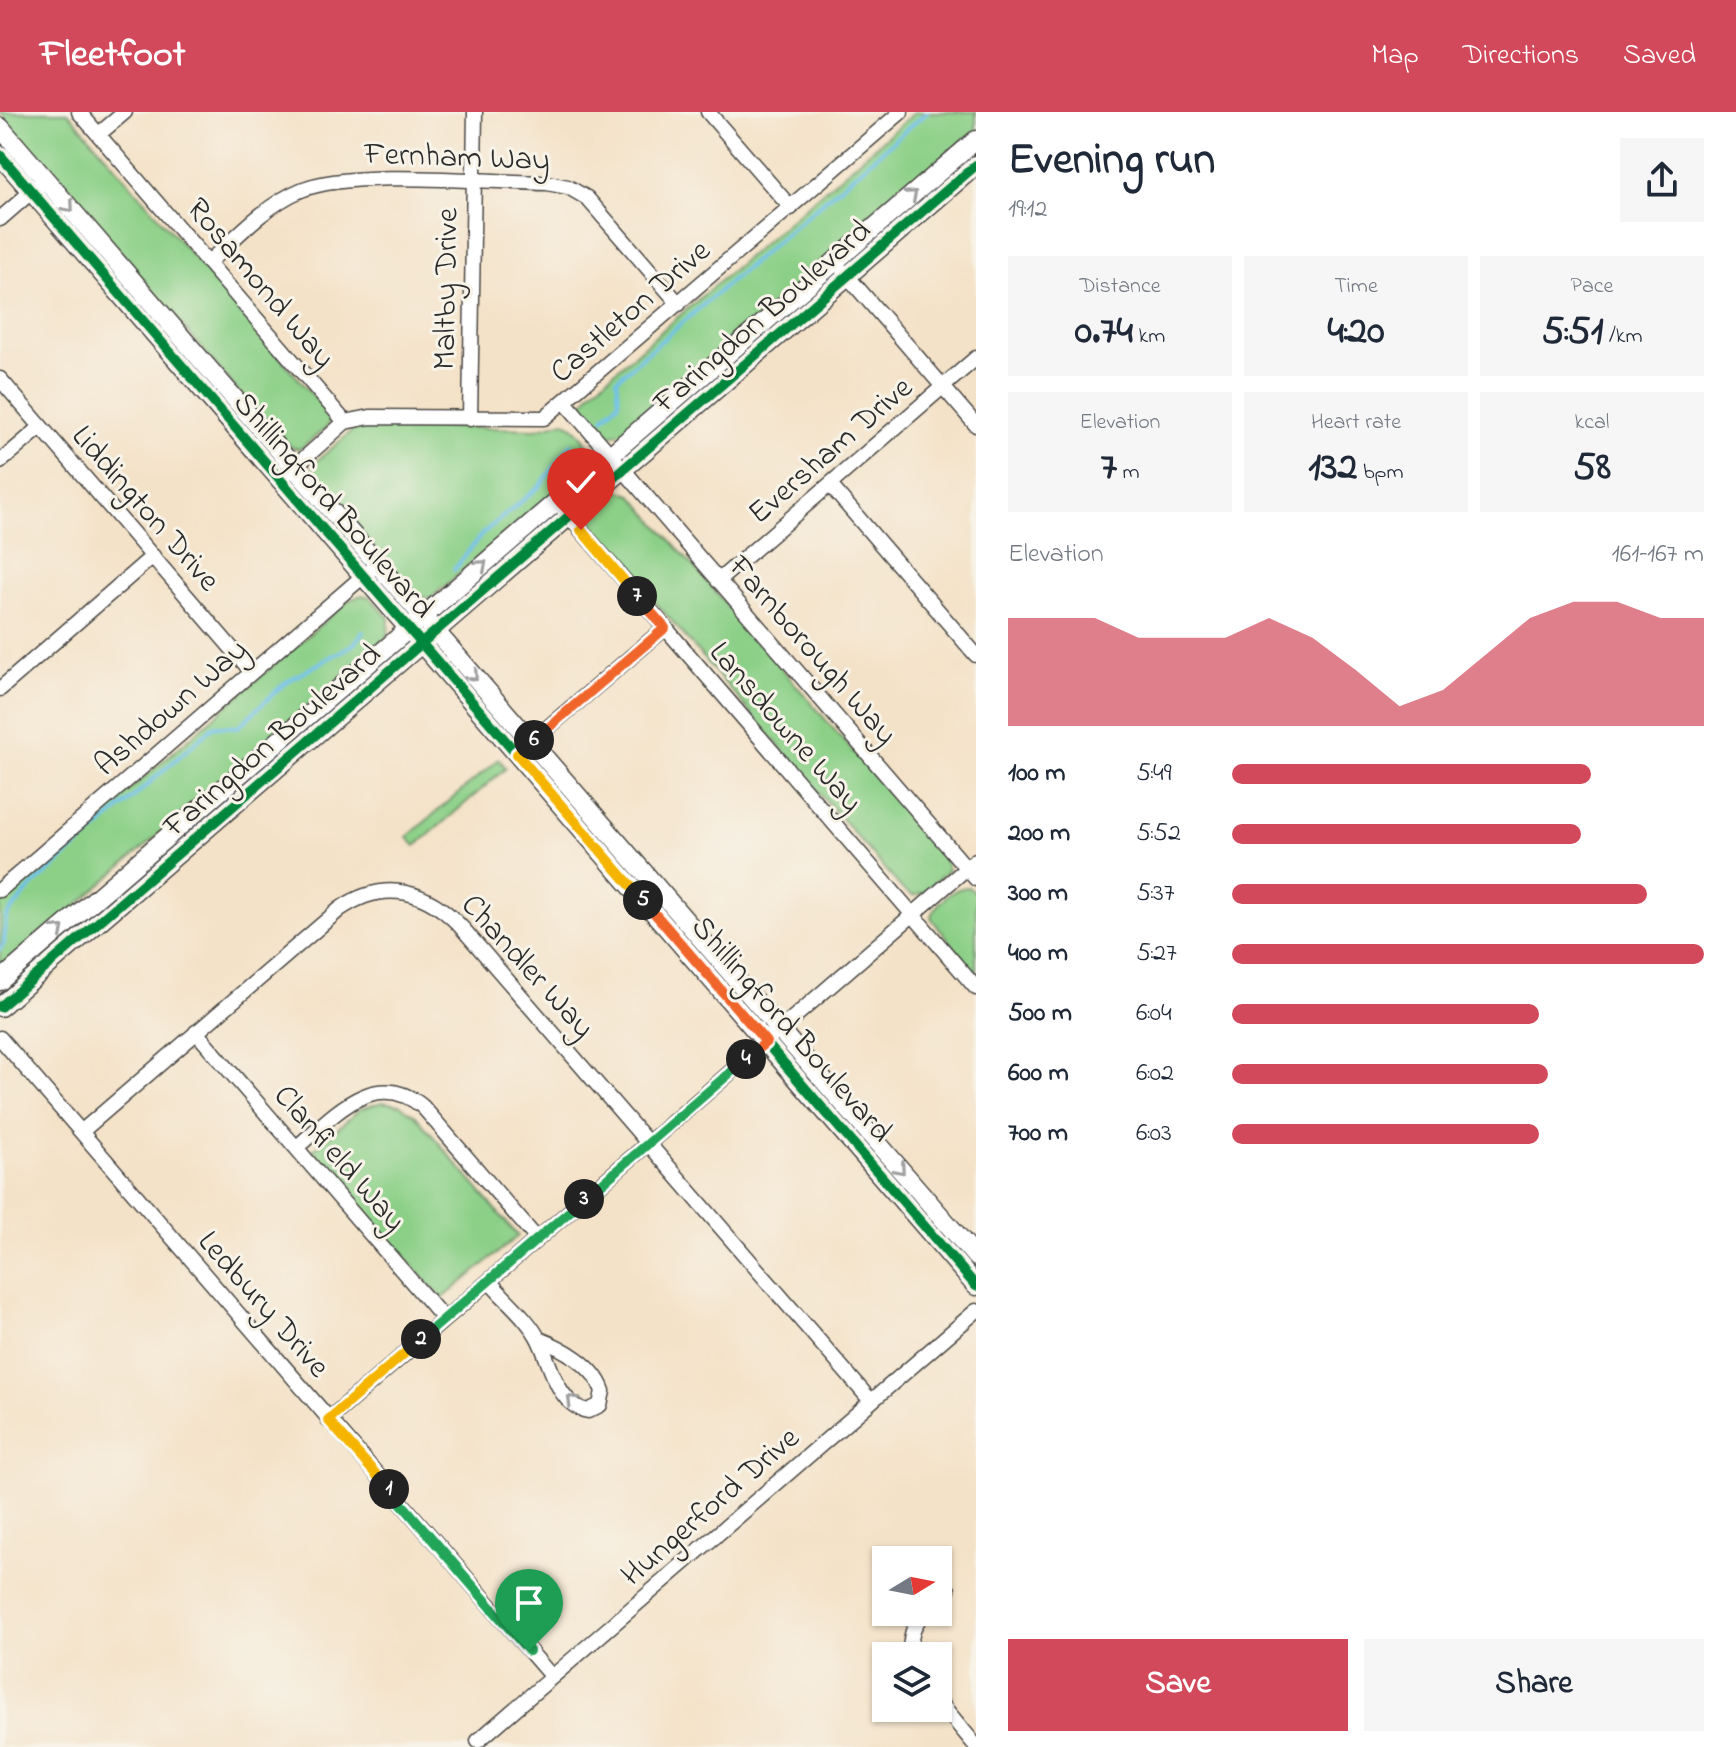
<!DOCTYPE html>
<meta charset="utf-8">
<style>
:root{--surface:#fff;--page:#f6f6f7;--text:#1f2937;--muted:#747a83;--accent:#d1495b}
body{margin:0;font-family:"Indie Flower",sans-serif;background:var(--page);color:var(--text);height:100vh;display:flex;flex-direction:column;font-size:30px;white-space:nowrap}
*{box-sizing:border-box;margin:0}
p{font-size:26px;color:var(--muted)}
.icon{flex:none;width:44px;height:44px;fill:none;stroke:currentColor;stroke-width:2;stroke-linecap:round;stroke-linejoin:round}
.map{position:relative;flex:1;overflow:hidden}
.drawer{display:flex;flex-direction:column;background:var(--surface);width:760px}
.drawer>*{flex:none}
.needle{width:52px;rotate:80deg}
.tools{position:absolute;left:872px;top:1434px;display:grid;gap:16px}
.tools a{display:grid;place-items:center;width:80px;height:80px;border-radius:0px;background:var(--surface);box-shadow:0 2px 6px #0004;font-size:40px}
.pin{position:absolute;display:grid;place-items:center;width:68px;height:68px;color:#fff;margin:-82px -34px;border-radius:50% 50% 50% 0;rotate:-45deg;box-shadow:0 0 8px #0007}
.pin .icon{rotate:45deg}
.km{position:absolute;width:40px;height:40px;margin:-20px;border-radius:50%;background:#222;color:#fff;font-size:22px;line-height:40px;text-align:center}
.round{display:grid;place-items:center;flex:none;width:84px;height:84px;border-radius:0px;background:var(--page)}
.overview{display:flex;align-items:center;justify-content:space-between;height:136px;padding:0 32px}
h1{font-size:44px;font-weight:700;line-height:60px}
.figures{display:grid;grid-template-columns:repeat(3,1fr);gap:12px;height:136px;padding:8px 32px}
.figures div{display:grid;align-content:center;border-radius:0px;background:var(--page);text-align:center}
.figures b{font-size:40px;font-weight:700}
.figures small{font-size:22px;font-weight:400}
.figures p{font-size:22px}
.chart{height:224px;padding:16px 32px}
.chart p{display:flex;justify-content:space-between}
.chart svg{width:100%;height:144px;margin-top:8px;fill:var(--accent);opacity:.7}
.cta{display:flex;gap:16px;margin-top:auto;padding:16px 32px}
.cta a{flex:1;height:92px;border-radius:0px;background:var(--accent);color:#fff;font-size:32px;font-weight:700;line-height:92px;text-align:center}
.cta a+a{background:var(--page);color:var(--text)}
ul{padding:0 32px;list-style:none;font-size:26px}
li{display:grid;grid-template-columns:128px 96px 1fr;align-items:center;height:60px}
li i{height:20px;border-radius:10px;background:var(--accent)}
header{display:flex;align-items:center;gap:48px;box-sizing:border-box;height:112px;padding:0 40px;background:var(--accent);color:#fff}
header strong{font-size:38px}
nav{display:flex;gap:44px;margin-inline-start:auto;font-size:28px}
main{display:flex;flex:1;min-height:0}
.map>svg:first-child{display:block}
.green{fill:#8cd088;stroke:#5c7e5a;stroke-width:2}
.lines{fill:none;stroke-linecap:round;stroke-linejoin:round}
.stream{stroke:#6ec0ea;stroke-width:4}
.minor-casing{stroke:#494643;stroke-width:17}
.tertiary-casing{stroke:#494643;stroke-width:21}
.minor{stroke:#fff;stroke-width:14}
.tertiary{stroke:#fff;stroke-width:18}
.cycleway-casing{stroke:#f7f3e8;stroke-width:15}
.cycleway{stroke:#00873e;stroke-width:10}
.oneway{stroke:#a0a0a0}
.split-1-casing{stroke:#fff;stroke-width:16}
.split-2-casing{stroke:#fff;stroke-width:16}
.split-3-casing{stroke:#fff;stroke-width:16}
.split-4-casing{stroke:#fff;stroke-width:16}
.split-5-casing{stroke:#fff;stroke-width:16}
.split-6-casing{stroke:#fff;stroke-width:16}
.split-7-casing{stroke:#fff;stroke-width:16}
.split-8-casing{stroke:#fff;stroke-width:16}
.split-1{stroke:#22a559;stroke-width:10}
.split-2{stroke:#f5b400;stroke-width:10}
.split-3{stroke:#22a559;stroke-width:10}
.split-4{stroke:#22a559;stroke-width:10}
.split-5{stroke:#f0652b;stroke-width:10}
.split-6{stroke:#f5b400;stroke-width:10}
.split-7{stroke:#f0652b;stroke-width:10}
.split-8{stroke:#f5b400;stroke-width:10}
.labels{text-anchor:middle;stroke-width:6;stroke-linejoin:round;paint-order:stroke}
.street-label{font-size:32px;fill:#2b2b2b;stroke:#f7f3e8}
</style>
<header>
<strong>Fleetfoot</strong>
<nav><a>Map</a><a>Directions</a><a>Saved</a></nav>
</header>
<main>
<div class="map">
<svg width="976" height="1635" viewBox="0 0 976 1635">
<rect width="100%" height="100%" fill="#f7f3e8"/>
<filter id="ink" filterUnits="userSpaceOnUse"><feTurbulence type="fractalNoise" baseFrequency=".0125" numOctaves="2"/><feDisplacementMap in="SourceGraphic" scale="16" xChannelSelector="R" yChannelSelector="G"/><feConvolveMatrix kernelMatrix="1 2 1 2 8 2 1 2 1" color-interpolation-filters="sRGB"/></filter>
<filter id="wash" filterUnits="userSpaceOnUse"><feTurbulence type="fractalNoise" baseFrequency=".006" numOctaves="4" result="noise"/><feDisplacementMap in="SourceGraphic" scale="32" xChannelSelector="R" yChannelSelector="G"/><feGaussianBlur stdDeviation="1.8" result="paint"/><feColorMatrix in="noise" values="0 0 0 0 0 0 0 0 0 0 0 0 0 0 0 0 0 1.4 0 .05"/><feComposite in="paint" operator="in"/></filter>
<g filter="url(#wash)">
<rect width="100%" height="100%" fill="#f4e2c8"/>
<path class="green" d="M0,0H68L328,301L330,307L327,315L300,337L285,334Z
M915,0H976V18L625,320L609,323L597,314L582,293L591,280Z
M564,309C579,317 594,334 588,351L431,486L417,485L311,361L315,350L359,313L536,317Z
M615,377L632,383L944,745L948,758L924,781L913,784L902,777L595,420L589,408L591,395Z
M361,483L370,485L389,506L388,524L0,860V790L348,489Z
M499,647L506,656L416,734L407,725Z
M968,775L976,781V862L931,806C935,792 953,775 968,775Z
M382,990L400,993L415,1003L518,1124L442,1187L312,1039L360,997Z"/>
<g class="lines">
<path class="stream" d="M603,306L619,290L617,267L927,0
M454,458L482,422L540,374L571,332
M0,837L4,831L6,805L30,776L214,614L238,615L286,570L354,532L363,520"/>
</g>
</g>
<g filter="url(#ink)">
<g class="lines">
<g class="minor-casing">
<path id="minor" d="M79,0L345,310L289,360
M708,0L791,96
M99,22L125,0
M0,107L39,73
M209,150C236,125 267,92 301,78C350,57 488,70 547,71L568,75L587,86L679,192
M843,159L976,313
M0,267L252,560
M565,290L976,767
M470,307L475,0
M345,310L370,305L544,306L901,0
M0,350L41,315
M830,373L976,543
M556,389L976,876
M718,469L976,246
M0,577L153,444
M525,635L665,516
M0,778L369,459
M196,920L444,1207
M0,926L552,1565
M81,1020L340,797C385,766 428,778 463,817L871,1289
M296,1036C333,1004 375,954 423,995L537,1127
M489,1169C504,1187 529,1207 539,1228C551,1252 557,1293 588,1299L600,1293L603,1279C594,1253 563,1236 539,1227
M328,1308L976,748
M938,1488L948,1478
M910,1544C910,1527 912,1512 925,1500
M938,1588L976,1634
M478,1629L976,1199"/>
</g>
<g class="tertiary-casing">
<path id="tertiary" d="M0,15L976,1145
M0,43L976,1174
M0,869L976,28
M0,895L976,53"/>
</g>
<use href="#minor" class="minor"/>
<use href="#tertiary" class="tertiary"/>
<g class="cycleway-casing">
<path id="cycleway" d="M0,43L976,1174
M0,895L976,53"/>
</g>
<use href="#cycleway" class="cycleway"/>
</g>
<defs><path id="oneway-chevron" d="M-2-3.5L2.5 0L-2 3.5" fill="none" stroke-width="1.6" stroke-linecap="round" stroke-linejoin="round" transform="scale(2)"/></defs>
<g class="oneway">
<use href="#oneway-chevron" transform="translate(912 83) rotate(-41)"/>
<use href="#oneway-chevron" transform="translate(69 95) rotate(49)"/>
<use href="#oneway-chevron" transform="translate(482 453) rotate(-41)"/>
<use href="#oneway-chevron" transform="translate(473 564) rotate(49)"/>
<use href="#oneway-chevron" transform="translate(59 818) rotate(-41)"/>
<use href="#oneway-chevron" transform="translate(900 1057) rotate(49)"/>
<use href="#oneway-chevron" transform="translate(572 1288) rotate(-135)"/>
</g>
</g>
<g class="lines" filter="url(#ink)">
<g class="split-1-casing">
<path id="split-1" d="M389,1377L529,1539"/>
</g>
<g class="split-2-casing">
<path id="split-2" d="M389,1377L328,1308L421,1227"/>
</g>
<g class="split-3-casing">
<path id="split-3" d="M421,1227L584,1087"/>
</g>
<g class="split-4-casing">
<path id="split-4" d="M584,1087L746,947"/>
</g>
<g class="split-5-casing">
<path id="split-5" d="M643,788L766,930L746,947"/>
</g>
<g class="split-6-casing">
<path id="split-6" d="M534,628L517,642L643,788"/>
</g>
<g class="split-7-casing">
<path id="split-7" d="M534,628L665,516L637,484"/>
</g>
<g class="split-8-casing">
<path id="split-8" d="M581,418L637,484"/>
</g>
<use href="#split-1" class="split-1"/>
<use href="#split-2" class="split-2"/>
<use href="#split-3" class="split-3"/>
<use href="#split-4" class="split-4"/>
<use href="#split-5" class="split-5"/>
<use href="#split-6" class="split-6"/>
<use href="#split-7" class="split-7"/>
<use href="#split-8" class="split-8"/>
</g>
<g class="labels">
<g class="street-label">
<text transform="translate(457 43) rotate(2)" y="11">Fernham Way</text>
<text transform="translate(262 170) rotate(50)" y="11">Rosamond Way</text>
<text transform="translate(444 177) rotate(-89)" y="11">Maltby Drive</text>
<text transform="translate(629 198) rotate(-41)" y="11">Castleton Drive</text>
<text transform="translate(761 203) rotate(-41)" y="11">Faringdon Boulevard</text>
<text transform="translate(829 337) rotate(-41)" y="11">Eversham Drive</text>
<text transform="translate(335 392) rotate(49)" y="11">Shillingford Boulevard</text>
<text transform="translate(147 395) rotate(49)" y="11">Liddington Drive</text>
<text transform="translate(814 537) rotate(49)" y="11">Farnborough Way</text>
<text transform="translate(170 594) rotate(-41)" y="11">Ashdown Way</text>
<text transform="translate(787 614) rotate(49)" y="11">Lansdowne Way</text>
<text transform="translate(271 627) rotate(-41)" y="11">Faringdon Boulevard</text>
<text transform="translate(529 853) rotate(48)" y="11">Chandler Way</text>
<text transform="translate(793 916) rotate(49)" y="11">Shillingford Boulevard</text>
<text transform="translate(341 1045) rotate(49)" y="11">Clanfield Way</text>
<text transform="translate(265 1191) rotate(49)" y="11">Ledbury Drive</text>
<text transform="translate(709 1393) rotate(-41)" y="11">Hungerford Drive</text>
</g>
</g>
</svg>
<div class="tools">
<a><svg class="needle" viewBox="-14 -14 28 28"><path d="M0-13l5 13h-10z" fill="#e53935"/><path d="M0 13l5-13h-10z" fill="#747a83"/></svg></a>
<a><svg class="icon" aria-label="layers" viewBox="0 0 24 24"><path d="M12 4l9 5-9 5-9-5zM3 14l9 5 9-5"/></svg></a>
</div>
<div class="pin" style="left:529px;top:1539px;background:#1e9e55"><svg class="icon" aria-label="arrive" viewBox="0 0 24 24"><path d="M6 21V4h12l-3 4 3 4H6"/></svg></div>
<div class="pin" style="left:581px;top:418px;background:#d93025"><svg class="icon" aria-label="check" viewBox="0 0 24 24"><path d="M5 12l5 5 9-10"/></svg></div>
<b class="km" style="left:389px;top:1377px">1</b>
<b class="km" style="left:421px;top:1227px">2</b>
<b class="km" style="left:584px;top:1087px">3</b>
<b class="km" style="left:746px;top:947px">4</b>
<b class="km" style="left:643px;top:788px">5</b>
<b class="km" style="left:534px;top:628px">6</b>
<b class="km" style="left:637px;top:484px">7</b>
</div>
<section class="drawer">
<div class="overview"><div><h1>Evening run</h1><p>19:12</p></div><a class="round"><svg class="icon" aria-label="share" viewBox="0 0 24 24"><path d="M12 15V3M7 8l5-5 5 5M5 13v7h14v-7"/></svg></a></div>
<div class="figures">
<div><p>Distance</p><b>0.74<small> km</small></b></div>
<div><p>Time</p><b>4:20</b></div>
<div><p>Pace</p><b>5:51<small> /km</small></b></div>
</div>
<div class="figures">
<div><p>Elevation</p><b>7<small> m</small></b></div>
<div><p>Heart rate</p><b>132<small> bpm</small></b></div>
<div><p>kcal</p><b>58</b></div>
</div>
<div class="chart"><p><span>Elevation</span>161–167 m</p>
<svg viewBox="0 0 160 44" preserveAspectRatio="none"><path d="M0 44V11L10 11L20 11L30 17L40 17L50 17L60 11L70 17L80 27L90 38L100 33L110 22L120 11L130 6L140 6L150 11L160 11V44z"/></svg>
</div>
<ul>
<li><b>100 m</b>5:49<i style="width:76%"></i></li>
<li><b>200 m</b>5:52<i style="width:74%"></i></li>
<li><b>300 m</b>5:37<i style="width:88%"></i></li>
<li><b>400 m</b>5:27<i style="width:100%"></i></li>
<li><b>500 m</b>6:04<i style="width:65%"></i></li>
<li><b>600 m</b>6:02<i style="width:67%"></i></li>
<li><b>700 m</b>6:03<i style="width:65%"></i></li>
</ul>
<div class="cta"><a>Save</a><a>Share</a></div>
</section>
</main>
